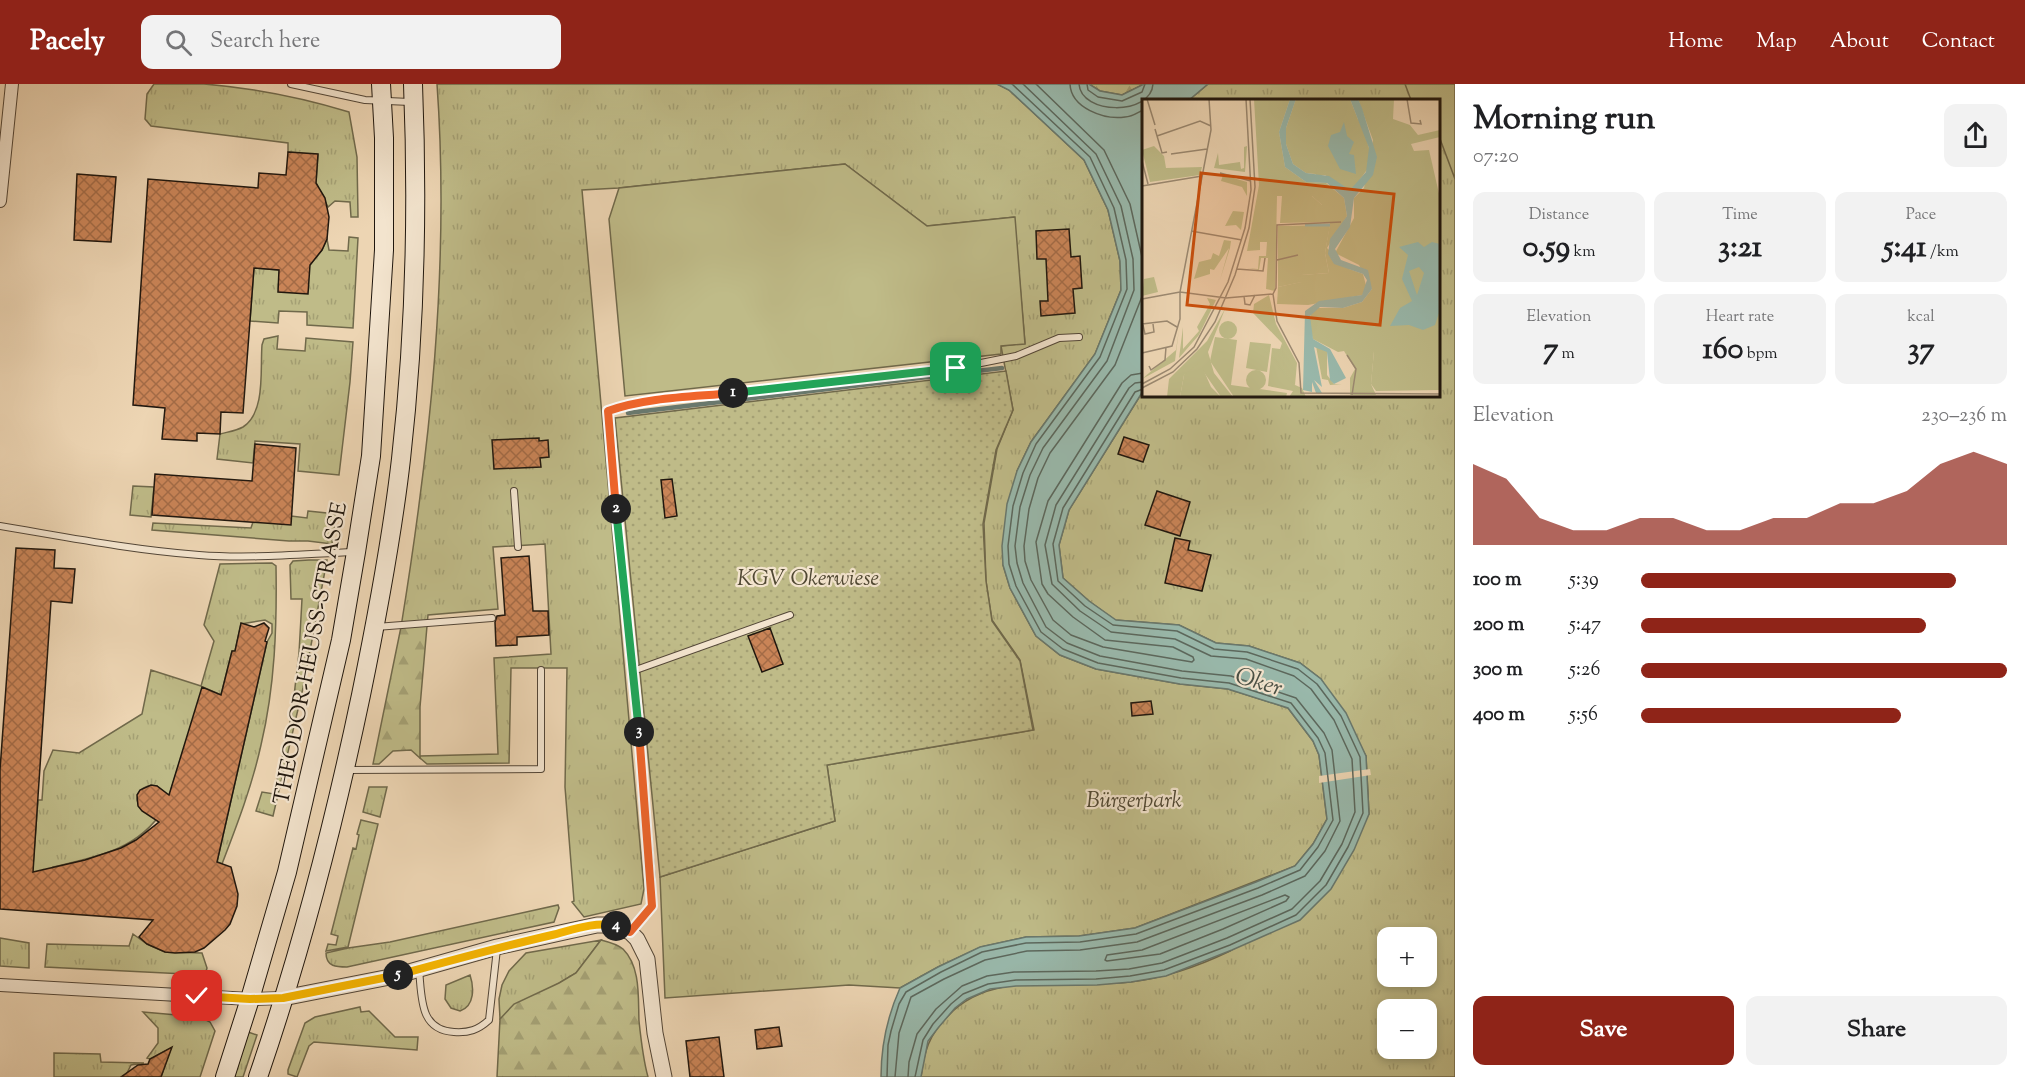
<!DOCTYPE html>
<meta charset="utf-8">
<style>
:root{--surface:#fff;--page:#f2f2f2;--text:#202124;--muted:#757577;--accent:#8f2418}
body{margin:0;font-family:"Sorts Mill Goudy",serif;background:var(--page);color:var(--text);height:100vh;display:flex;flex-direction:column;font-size:22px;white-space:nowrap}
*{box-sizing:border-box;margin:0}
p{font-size:20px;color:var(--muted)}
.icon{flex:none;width:33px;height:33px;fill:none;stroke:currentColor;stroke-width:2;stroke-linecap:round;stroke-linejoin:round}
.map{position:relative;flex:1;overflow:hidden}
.panel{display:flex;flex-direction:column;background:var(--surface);width:570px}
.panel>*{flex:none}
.controls{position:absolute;left:1377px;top:843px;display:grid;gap:12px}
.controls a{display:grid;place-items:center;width:60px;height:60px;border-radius:12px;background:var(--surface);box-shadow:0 3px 9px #0003;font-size:30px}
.pin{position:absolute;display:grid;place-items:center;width:51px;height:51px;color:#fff;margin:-26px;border-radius:12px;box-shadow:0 3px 9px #0006}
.km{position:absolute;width:30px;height:30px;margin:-15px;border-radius:50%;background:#222;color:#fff;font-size:16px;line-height:30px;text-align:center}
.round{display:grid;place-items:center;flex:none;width:63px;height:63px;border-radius:12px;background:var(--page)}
.summary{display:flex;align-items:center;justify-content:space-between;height:102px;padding:0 18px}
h1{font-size:33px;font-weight:700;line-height:45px}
.stats{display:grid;grid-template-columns:repeat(3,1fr);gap:9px;height:102px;padding:6px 18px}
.stats div{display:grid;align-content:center;border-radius:12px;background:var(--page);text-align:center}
.stats b{font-size:30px;font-weight:700}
.stats small{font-size:16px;font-weight:400}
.stats p{font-size:16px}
.chart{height:168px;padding:12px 18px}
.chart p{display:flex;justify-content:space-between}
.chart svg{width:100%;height:108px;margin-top:6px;fill:var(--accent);opacity:.7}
.cta{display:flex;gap:12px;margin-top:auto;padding:12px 18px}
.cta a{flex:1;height:69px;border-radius:12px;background:var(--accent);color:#fff;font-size:24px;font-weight:700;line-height:69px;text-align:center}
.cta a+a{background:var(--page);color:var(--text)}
ul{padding:0 18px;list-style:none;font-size:20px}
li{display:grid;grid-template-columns:96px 72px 1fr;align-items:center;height:45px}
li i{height:15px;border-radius:8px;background:var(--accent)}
header{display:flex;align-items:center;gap:36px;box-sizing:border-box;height:84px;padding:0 30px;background:var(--accent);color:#fff}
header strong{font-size:28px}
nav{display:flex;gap:33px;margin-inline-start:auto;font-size:21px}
.search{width:420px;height:54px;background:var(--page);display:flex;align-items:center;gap:15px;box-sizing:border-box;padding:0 21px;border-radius:12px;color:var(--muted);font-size:22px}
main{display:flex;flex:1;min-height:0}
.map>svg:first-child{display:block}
.grass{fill:url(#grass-tufts);stroke:#70694b;stroke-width:1.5;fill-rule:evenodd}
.forest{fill:url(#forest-firs);stroke:#70694b;stroke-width:1.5}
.garden{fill:url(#garden-dots);stroke:#70694b;stroke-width:1.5}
.pitch{fill:#bfbb88;stroke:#70694b;stroke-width:1.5}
.water{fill:#99b9ac;stroke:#69786d;stroke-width:1.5}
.pier{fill:#edd5b3}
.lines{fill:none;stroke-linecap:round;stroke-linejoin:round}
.shore{stroke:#5c685d;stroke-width:1.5}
.stream{stroke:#69786d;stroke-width:4.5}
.building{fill:url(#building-cross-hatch);stroke:#20170e;stroke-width:1.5}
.service-casing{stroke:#534637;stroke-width:8}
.minor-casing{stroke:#534637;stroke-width:14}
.tertiary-casing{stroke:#534637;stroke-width:17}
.secondary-casing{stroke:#20170e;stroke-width:20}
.service{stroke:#f3e4ce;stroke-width:6}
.minor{stroke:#f3e4ce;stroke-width:12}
.tertiary{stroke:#f3e4ce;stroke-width:15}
.secondary{stroke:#f3e4ce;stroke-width:18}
.split-1-casing{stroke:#fff;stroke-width:12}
.split-2-casing{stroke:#fff;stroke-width:12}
.split-3-casing{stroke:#fff;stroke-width:12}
.split-4-casing{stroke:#fff;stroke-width:12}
.split-5-casing{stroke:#fff;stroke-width:12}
.split-6-casing{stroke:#fff;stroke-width:12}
.split-1{stroke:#22a559;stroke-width:8}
.split-2{stroke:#f0652b;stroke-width:8}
.split-3{stroke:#22a559;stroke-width:8}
.split-4{stroke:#f0652b;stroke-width:8}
.split-5{stroke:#f5b400;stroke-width:8}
.split-6{stroke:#f5b400;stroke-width:8}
.labels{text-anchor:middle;stroke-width:4.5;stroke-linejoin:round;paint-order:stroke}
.park-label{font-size:22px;font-style:italic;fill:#504833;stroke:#f3e4ce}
.street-label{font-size:22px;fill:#20170e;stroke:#f3e4ce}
.water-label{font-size:24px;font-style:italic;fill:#4a5045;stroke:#f3e4ce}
.inset-river{fill:none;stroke:#99b9ac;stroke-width:3}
.inset-road{fill:none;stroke:#9b8971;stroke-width:1.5}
.view{fill:#ca4f0c;fill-opacity:0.15;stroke:#ca4f0c;stroke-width:3}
.inset-edge{fill:none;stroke:#20170e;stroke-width:3}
</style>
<header>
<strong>Pacely</strong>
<div class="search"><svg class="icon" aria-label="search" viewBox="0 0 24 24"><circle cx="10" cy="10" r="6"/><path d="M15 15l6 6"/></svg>Search here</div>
<nav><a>Home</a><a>Map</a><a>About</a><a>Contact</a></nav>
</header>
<main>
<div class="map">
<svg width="1455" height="993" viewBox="0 0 1455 993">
<defs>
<pattern id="grass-tufts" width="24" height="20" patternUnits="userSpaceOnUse" patternTransform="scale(1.5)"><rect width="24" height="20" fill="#bfbb88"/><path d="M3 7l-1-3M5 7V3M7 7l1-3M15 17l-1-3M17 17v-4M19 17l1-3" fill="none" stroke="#a4a074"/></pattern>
<pattern id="forest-firs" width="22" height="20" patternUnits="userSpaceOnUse" patternTransform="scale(1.5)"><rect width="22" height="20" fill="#bfbb88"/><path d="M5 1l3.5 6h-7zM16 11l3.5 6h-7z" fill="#a4a074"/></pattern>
<pattern id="garden-dots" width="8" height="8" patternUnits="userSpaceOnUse" patternTransform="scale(1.5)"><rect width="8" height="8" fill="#bfbb88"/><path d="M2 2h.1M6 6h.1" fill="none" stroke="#a4a074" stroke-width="1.8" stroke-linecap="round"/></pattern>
<pattern id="building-cross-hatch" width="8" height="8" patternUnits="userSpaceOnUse" patternTransform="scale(1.5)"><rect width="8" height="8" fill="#c98457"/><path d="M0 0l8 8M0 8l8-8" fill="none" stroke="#a36b46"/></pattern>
</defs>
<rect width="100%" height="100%" fill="#edd5b3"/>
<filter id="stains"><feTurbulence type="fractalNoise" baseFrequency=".00333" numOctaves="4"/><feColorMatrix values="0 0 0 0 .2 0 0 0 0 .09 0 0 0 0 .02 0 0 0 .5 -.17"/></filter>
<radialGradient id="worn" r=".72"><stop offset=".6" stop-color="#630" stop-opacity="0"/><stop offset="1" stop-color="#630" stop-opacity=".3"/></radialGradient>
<path class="grass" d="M154,0C170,0 188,0 204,0C253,4 303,14 349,28L357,73L358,133H351L350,118L335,117L328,123L316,99L318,71L288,68V59L151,42L145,35L147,10Z
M437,0H997L1009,6L1084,76L1108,126L1120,177L1121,206L1095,270L1031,358L1017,387L1003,481L1010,504L1036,552L1060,571L1096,585L1180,600L1228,605L1288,624L1313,657L1319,671L1327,735L1313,760L1295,782L1135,844L1079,852L1026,853L981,863L938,883L900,904L849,901L665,914L660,793L835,737L827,681L1034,646L1020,576L992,536L986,497L984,439L997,365L1013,326L1001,262L1025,259L1014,133L927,142L845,80L619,104L582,106L644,805L641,820L584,833L572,818L574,817L565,703L567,584H511L509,679L427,680L420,674V672L498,670L494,574L551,570L545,460L493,463L498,525L428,531L427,542L401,543C430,364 450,182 437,0Z
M1208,0H1455V993H921C924,967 929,951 948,932C992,884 1071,905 1130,898C1164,894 1199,882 1230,867C1243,861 1255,843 1266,833C1300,799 1335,764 1369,730L1366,672L1321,595L1300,579L1249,562L1216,559L1179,541L1115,536L1089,517L1063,494L1059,461L1069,426L1143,307V312H1438V16H1189ZM1388,854H1426V892H1388ZM1388,926H1426V964H1388Z
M349,153L358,154L353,244L307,241V228L279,227L278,239L250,237L254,184L279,186L310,181L322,166L327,155L329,166L348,167Z
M278,252L277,265L305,267L306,254L353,258L350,298L339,391L298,387L300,360L255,357L253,379L217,375L220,350C227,348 236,347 243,343C266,328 260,285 262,261L264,255Z
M133,402L154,403L151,433L130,431Z
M308,427L336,430L332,460L308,457H289L152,446L153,439L251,444L253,438L291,432L307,434Z
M309,476H327L303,604L273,732L256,727L262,708L274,710L292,629L299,569L302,515H291L290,481L293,477Z
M272,479L276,482C277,542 275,602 261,661C252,702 237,741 222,780L217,778L267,558L272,549V540L265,536L241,540L235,567H232L221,611L203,603L169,712L157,702C146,700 138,705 137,716C141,731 150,731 163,726C138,766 96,773 53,783L54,796L32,795L38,716H42L44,687L53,666L79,669L142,630L151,586L201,602L214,557L204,541L220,480Z
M369,703H387L380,733L363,728Z
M361,736L378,740L348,863L326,867L328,860L336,861L338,852L331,850L353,764L356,765L359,751L357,750Z
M558,821L559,824L554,838L347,883C337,883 326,883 326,869L348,864L390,858Z
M133,850L147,860L165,868L202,869L207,884L205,891L45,883L47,860L129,862Z
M0,854L29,859V884L0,882Z
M601,856L576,889L500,935L499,915L502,901L509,887L526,869Z
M470,891C474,903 475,922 460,927L451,924L445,915L446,901Z
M360,923L361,928L369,927L395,953H418L417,966L314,958L309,962L297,993L288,990V986L305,939L315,933Z
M143,928L200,933L210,938L215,947L200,993H161L171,964L150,975L147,974L158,959V944Z
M248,948L257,951L243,993H233Z
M54,969L100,970L101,978L144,979L131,981L125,993H54Z"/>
<path class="forest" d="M1089,0H1144L1122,11L1100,7Z
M427,542L420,623V674L411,666L393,667L379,680H373L401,543Z
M601,856C609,858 617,860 623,865C641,883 638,914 639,937C641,956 643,975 648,993H497L500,935L514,920L559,899L576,889Z"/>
<path class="garden" d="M1006,287L1013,326L996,366L983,440L986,497L992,537L1020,577L1033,646L827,681L835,737L660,793L615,334Z"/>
<path class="pitch" d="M1405,0H1455V95L1440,55L1439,54L1438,16H1411Z
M845,80L927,142L1015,133L1025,260L1001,262V270L625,312L609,135L619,104Z"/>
<path class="water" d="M997,0H1089L1100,7L1122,11L1144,0H1208L1189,16H1143V307L1069,426L1059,461L1063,494L1089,517L1116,536L1179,541L1216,559L1249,562L1300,579L1321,595L1346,629L1366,672L1369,730L1354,766L1331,805L1300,836L1232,866L1166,892L1131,898L1097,901L1016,902L990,905L967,915L955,924L938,944L928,957L921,993H881C881,962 887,933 900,904L938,883L980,863L1026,853L1079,852L1135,844L1256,798L1295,782L1313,760L1327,735L1319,671L1313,657L1288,624L1228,605L1180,600L1096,585L1060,571L1036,552L1010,504L1003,481L1002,462L1007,420L1017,387L1031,358L1095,270L1121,206L1120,177L1108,126L1084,76L1009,6Z"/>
<path class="pier" d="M1370,685L1371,691L1319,699V692Z"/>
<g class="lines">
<path class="shore" d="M1036,0L1104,66L1130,120L1142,173L1143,188
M1070,0C1071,24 1104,36 1125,33C1132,33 1137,29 1143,26
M1079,0C1081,31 1151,32 1153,0
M1087,0L1088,6L1098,13L1122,17L1142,8L1145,0
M1143,210L1115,281L1050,369L1038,394L1029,425L1024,462L1025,477L1031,496L1053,536L1071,551L1103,563L1192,578L1194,576L1193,573L1173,563L1105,556L1073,533L1048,510L1042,500L1036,458L1048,417L1122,299L1131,291L1143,289
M1285,811L1289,813L1286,817L1223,845L1160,870L1107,877L1105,876L1107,871L1142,866Z
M887,993L888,961L891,947L899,920L906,908L941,888L982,868L1026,859L1080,858L1136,850L1258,804L1300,786L1318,763L1333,736L1325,669L1318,654L1291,619L1229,599L1181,594L1098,579L1063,565L1041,548L1016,502L1009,480L1008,462L1013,422L1023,389L1036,360L1100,273L1127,205L1126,176L1114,124L1090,73L1012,0
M895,993L899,949L911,913L944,895L985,876L1027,867L1080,866L1137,858L1262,811L1305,792L1325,767L1340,737L1332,666L1324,649L1296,614L1231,592L1182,587L1100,572L1067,559L1046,543L1023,499L1017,479L1015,462L1020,423L1030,391L1043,364L1107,277L1134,206L1133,175L1121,122L1096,70L1023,0
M908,993L909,978L917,950L936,925L962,902L987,892L1014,888L1096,887L1129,885L1162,879L1227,854L1292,825L1320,797L1342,760L1355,728L1352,675L1334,636L1311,605L1294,592L1246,575L1211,572L1175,555L1111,548L1080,527L1052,500L1045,461L1056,421L1129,304L1135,299L1143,298
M915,993L923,956L933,940L951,920L963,910L988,900L1016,896L1096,895L1130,892L1164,886L1230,861L1296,831L1326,801L1348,763L1363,729L1360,673L1341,632L1317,600L1298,585L1247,568L1214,565L1177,547L1113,541L1085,522L1058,497L1053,460L1063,424L1135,308L1143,305"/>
<path class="stream" d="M628,329L1002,284"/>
</g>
<path class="building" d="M288,68L318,70L316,99L325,114L329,133L327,155L322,166L310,181L308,210L278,208L279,186L254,184L243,329L221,328L220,350L197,349V357L162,355L165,324L133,321L148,95L258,104L259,89L286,91Z
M77,90L116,93L111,158L74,156Z
M1069,145L1071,173L1080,172L1082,204L1073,205L1075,229L1041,232L1040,217H1048L1046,175H1037L1036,147Z
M1124,353L1149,361L1143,378L1118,370Z
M539,354V357L548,356L549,373L540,374L541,383L494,385L492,356Z
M255,360L296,364L291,441L152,431L155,390L252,397Z
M672,395L677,432L665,434L661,396Z
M1157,407L1190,418L1180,452L1145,441Z
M1175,454L1190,457L1188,466L1211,471L1202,507L1165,499Z
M16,464L55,466L54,484L75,485L72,519L51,517L33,788L85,776L121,764L136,756L159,738L142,727L138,722L137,711L140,706L151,701L157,702L169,711L202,603L221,611L232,567H235L241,539L254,543L264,539L269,544L265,557L267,558L217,778L231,783L238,810L237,822L230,840L225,846L204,864L195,868L175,869L165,868L147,860L139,853L153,836L0,825V686Z
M529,472L533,527H548L549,551L517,553V561L496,562L495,538L497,532L505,531L501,474Z
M770,544L783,580L762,588L748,552Z
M1151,617L1153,630L1132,632L1131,619Z
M779,943L782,962L757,965L755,946Z
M719,953L724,993H690L686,957Z
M172,963L161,993H121L138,981L148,980L150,975Z"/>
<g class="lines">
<g class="service-casing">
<path id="service" d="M291,0L365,16L410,18
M514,407L518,463
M0,442C66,453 132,466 199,471C250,475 303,470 354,468
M376,543L492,534
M633,587L790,531
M347,686L541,685V586
M630,848L652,822V797C639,641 620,484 608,327L622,323L659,316L956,284L1016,272L1059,254L1079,253
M419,886C422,913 419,946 454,948C469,949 478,946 489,936L497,865"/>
</g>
<g class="minor-casing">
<path id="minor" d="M0,117L12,0
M0,901L250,915L283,914"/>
</g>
<g class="tertiary-casing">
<path id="tertiary" d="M283,914L395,892L497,863L569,847L597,841H610L630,848L637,855L647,875L655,949L664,993"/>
</g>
<g class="secondary-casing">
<path id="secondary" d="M225,993L250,915L287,788L341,556L356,468L371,372L384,166V54L381,0
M258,993C301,868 334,740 361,611C377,533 392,454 401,375C415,251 418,125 413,0"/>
</g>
<use href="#service" class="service"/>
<use href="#minor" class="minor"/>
<use href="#tertiary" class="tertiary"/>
<use href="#secondary" class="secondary"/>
</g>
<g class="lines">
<g class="split-1-casing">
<path id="split-1" d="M733,309L956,284"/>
</g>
<g class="split-2-casing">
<path id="split-2" d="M616,425L608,327C648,313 692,313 733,309"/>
</g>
<g class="split-3-casing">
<path id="split-3" d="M616,425L639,648"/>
</g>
<g class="split-4-casing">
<path id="split-4" d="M616,842L630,848L652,822L639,648"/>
</g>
<g class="split-5-casing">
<path id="split-5" d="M398,891C449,877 500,863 552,851C572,846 595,837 616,842"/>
</g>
<g class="split-6-casing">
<path id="split-6" d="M197,912L250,915L283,914L398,891"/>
</g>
<use href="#split-1" class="split-1"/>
<use href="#split-2" class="split-2"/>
<use href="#split-3" class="split-3"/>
<use href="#split-4" class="split-4"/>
<use href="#split-5" class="split-5"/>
<use href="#split-6" class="split-6"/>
</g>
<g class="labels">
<g class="park-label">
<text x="808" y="501">KGV Okerwiese</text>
<text x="1134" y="723">Bürgerpark</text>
</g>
<g class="street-label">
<text transform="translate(309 569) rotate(-79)" y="8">THEODOR-HEUSS-STRASSE</text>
</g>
<g class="water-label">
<text transform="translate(1259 597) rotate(17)" y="8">Oker</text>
</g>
</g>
<g transform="translate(1142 15)">
<rect width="298" height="298" fill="#edd5b3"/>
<path d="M112,0H148L137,33L143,68L164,83L184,84L202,99L205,117L185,149L207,170L221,175L225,190L220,196L166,206L135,205L136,188L159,183V176L187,174L183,154L191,106H180L170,97H135L133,192L124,190L126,159H119L117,171L105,169L116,170L117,157H124L125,143H118V151L105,152L117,86ZM154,0H208L227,49L228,64L183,76L164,74L151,65L144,45V29ZM216,0H252L251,20L268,26L276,36L298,31V38L269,45L272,52L287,51L298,99V252H232L229,285L234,296H208V279L213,270L202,252L196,253L171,240L167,227L169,214L175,209H201L220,203L230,190L217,166L193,154L212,119V99L222,89L231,41ZM12,47L22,57L24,69L60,68L58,76L8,83L0,51ZM105,47L103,73L72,69L76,54L77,66L98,63L99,70L102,69V48ZM81,76L105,83V97L100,88L79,82ZM91,112L102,113L99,131L94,126L83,127ZM82,141L89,142L88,149L78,181L87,149L72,171L68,170V175L52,180L57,163L69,160L71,154L77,157ZM12,178L16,193L0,197L2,180ZM65,199L74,201L57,236L37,259L41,228V250L57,232L55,228L68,205ZM37,230L33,262L0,280L34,251ZM73,238L95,241L89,286L145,294L144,298H92L68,262ZM108,243L129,245L125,273L104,269ZM140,244L153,286L160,289L164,298H147L151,292L126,287L130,249L138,250ZM174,247L185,252V276L192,285H200L188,286L186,281L180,280ZM104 281a10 10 0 1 1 20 0a10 10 0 1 1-20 0Z" fill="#bfbb88"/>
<path d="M170,0H175L179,12L191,8V0H208L203,13L205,22L185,48L184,32L163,39L153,49L150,36L161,30L164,18L173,12ZM217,20L226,45L213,60L207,55L210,40L205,36ZM188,50L193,53V62L208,72L227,57V68L211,90H205L183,76H174L177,56ZM127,196L134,225L155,264L153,286L142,272L140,244L111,214L112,205ZM83,210L66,253L72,274L91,298H79L61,272L42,276L38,298H25L27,280L65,242ZM77 231a9 9 0 1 1 18 0a9 9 0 1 1-18 0Z" fill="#bfbb88"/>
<path d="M188,126L183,154L187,174L160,176V183L136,188V127ZM58,263L69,288L79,298H38L42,276Z" fill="#bfbb88"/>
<path d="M265,72L275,76L287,123L278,125L279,130L263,135L254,121L242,80ZM140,97H170L180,106H192L191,123L138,124ZM232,252H298V291L234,292L229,285Z" fill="#bfbb88"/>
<path d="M148,0H154L144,29V45L151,65L164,74L187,77L208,91L224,73L227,49L208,0H216L220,9L235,58L231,76L212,99L208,128L193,150L199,161L226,171L230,190L220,203L201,209L178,208L168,217L171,240L188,250L204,279L192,285L188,281L185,253L172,248L180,288L172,281L180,294H174L170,283V293L161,291L163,212L177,202L220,196L225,181L221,175L192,165L186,155L188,140L205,117L202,99L185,84L164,83L143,68L137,33ZM202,23L205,37L212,43L207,55L212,56L214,75L198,70L186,47L189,36L198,33ZM276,143L282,148L290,143L298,145V211L293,226L281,231L267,226L248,227L258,209L270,202L260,180L266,156L257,148ZM277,168L282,174L275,196L267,172Z" fill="#99b9ac" fill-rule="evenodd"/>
<path class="inset-river" d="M163,126H188"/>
<path class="inset-road" d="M5,0L13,26M265,0L269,24L279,25L278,21M13,30L20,54L25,53M15,37L58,22L69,27M29,55L65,50M0,62L6,85M78,74L109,82M0,87L60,77M49,132L100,141M135,161L156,156M95,170L121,172L123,159M131,195L135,222L157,264L159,294L299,295M131,195L134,189L135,126L199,123M102,197L103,205L108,206L113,196M0,200L38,193L84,199L131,195M0,225L25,222L35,228M1,226L3,235L12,233L11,225M0,254L30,247L38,220V193L69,31L67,0M205,256L214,270L210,296M7,267L9,271L23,261L24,248M0,285L28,270L52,248L86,183L103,129L109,91L104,0M0,289L31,273L55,250L73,223L93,176L107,129L113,88L108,0"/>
<path class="view" d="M59,74L252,95L238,226L45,206Z"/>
<rect width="298" height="298" class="inset-edge"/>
</g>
<rect width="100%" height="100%" filter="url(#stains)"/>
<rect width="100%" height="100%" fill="url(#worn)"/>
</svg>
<div class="controls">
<a>+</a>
<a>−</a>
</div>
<div class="pin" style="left:956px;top:284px;background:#1e9e55"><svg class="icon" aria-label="arrive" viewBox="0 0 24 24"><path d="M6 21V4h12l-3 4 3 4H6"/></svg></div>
<div class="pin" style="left:197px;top:912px;background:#d93025"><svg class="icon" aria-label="check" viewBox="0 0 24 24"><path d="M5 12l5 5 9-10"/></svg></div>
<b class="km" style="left:733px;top:309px">1</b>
<b class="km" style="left:616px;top:425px">2</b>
<b class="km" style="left:639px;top:648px">3</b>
<b class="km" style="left:616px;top:842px">4</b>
<b class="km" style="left:398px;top:891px">5</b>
</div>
<section class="panel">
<div class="summary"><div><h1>Morning run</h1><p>07:20</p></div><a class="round"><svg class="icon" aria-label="share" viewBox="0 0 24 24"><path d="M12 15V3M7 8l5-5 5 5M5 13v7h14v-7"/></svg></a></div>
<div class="stats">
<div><p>Distance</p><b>0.59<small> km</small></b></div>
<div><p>Time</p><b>3:21</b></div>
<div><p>Pace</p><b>5:41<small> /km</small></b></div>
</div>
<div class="stats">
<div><p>Elevation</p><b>7<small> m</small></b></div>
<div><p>Heart rate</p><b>160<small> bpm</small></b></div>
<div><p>kcal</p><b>37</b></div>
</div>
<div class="chart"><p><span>Elevation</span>230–236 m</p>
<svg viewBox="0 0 160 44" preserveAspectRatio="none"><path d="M0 44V11L10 17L20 33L30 38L40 38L50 33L60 33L70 38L80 38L90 33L100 33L110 27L120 27L130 22L140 11L150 6L160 11V44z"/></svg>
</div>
<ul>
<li><b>100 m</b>5:39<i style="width:86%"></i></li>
<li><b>200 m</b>5:47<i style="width:78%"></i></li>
<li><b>300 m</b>5:26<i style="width:100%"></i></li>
<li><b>400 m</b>5:56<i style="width:71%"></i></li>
</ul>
<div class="cta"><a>Save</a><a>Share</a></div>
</section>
</main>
